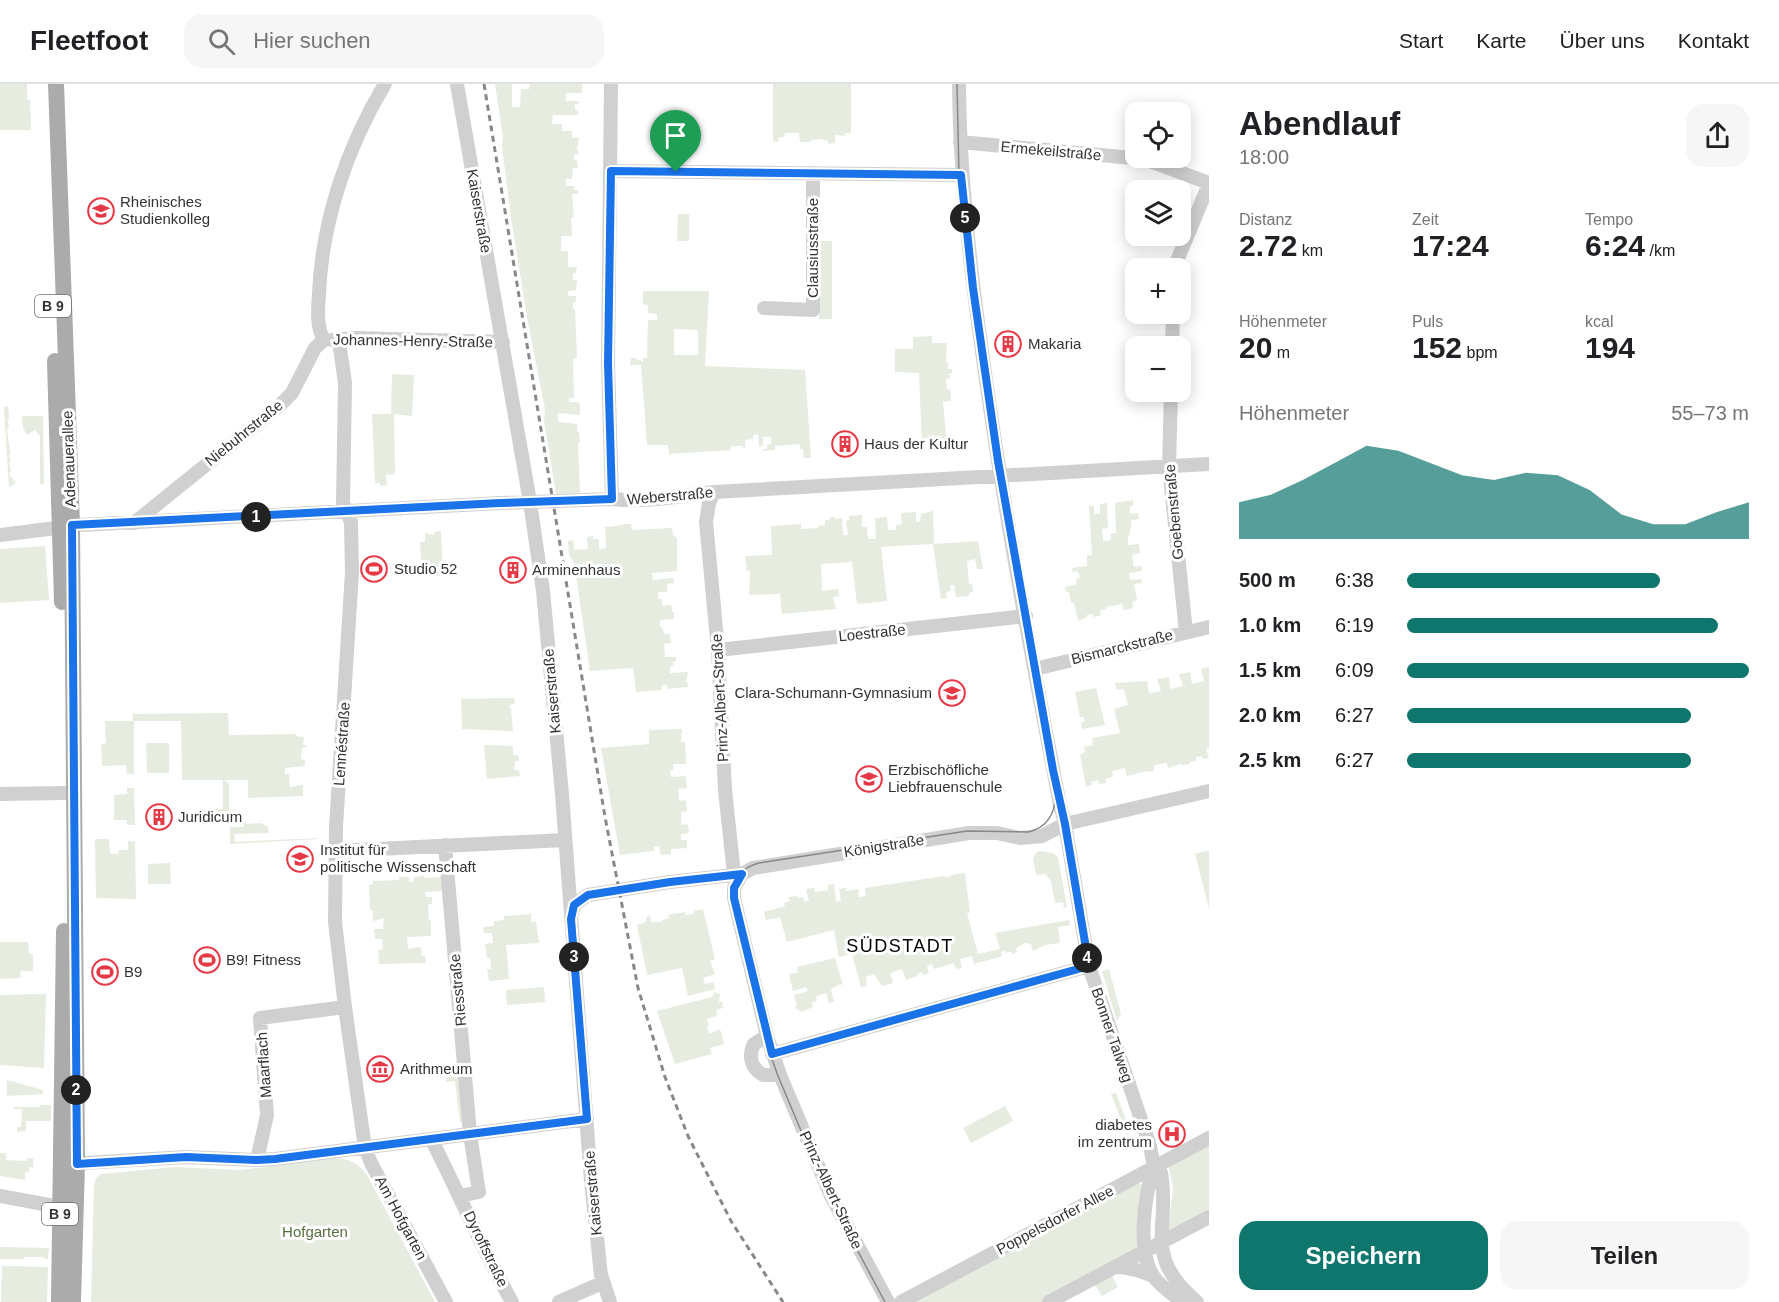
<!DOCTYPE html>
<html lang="de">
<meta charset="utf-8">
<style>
:root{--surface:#fff;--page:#f6f6f6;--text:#202124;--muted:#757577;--line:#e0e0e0;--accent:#0f766e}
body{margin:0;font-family:Helvetica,sans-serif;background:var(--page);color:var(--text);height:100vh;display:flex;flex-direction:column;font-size:22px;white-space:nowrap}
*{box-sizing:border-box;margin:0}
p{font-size:20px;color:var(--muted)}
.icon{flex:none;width:33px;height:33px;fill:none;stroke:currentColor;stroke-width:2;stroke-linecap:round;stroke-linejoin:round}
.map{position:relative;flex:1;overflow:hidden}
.panel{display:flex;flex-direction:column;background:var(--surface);width:570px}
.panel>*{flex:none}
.tools{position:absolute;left:1125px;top:18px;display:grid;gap:12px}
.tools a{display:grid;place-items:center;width:66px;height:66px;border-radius:12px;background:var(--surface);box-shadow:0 3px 15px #0003;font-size:30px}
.pin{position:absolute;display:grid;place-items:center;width:51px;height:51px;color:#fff;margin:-62px -26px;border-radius:50% 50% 50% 0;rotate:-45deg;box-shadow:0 0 6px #0007}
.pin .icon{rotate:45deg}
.km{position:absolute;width:30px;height:30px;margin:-15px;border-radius:50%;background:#222;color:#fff;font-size:16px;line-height:30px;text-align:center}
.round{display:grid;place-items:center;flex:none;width:63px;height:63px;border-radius:18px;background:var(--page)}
.summary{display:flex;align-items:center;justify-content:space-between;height:102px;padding:0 30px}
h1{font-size:33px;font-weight:700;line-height:45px}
.figures{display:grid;grid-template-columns:repeat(3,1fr);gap:9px;height:102px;padding:6px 30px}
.figures div{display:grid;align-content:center}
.figures b{font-size:30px;font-weight:700}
.figures small{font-size:16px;font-weight:400}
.figures p{font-size:16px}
.chart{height:168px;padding:12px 30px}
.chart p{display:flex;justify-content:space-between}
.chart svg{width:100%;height:108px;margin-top:6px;fill:var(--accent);opacity:.7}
.button{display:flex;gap:12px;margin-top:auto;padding:12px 30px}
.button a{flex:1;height:69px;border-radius:18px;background:var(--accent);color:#fff;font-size:24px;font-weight:700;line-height:69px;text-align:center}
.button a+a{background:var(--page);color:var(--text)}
ul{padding:0 30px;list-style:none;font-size:20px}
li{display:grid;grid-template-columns:96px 72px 1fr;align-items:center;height:45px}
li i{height:15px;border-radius:8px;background:var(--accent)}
header{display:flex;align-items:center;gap:36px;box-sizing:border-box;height:84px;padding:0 30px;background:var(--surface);border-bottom:2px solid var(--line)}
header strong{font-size:28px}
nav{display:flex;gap:33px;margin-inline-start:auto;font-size:21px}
.search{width:420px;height:54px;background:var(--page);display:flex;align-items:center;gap:15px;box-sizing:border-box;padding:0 21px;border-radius:18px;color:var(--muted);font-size:22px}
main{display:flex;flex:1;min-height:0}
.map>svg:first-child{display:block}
.green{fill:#e6ecdf;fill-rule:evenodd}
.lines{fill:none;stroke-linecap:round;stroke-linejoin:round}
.minor{stroke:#d0d0d0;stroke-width:14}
.major{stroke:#ababab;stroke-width:16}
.tram{stroke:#888;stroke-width:1.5}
.rail{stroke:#888;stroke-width:3;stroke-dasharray:6 4.5;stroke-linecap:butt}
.route-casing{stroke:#fff;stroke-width:12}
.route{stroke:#1a73e8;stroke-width:8}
.labels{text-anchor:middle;stroke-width:6;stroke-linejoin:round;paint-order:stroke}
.shield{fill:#fff;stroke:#707070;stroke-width:1.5}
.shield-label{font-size:14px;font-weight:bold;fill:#333}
.street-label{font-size:15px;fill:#333;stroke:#fff}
.poi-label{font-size:15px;fill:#333;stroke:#fff;text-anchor:start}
.park-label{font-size:15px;fill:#56703f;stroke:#fff}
.quarter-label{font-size:18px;letter-spacing:1.5px;fill:#000;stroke:#fff}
</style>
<header>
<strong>Fleetfoot</strong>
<div class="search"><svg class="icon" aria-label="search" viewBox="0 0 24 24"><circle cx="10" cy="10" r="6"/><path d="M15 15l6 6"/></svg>Hier suchen</div>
<nav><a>Start</a><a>Karte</a><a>Über uns</a><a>Kontakt</a></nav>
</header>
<main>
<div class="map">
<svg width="1209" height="1218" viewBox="0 0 1209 1218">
<rect width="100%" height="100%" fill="#fff"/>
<path class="green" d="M0,0H27V16H30L31,46H0Z
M495,0H512V23H520L521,5H529L530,0H582V9H566V17H579L578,20H575V26L578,27V31H553L552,40H562V47H572V54H579L577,64L579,70H574V76H577L578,84H573L572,95H566V102H574V106H578V110H572L574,133L571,134L572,152H561V167H568V183H577L576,189H573V196H577L576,206L568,207V212H576V218H573V225L575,226L577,274L573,275L574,314H569V318H577L580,320V331L558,329V338L577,340V348H579L580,358L578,359L580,409L556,410L544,337L545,325L528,239L511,134L502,62L503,53Z
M773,0H851V49H845V52L835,51V59L829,60L828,57L820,55L811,56V58H800L799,49H785L784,53H779L778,58L773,57Z
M678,130H689V157H677Z
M820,157H832V235H819Z
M643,207H709L705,282L805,286L811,374H804L803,365H800V360L775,362V366L763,367V365H767V360H771V353H763V362H759L758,350L753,351V355L745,356V365H743V362H731V366L669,370L668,361H647L641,281H630L631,274H636L637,276L643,277V274H647L648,236H657V230L648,229V221L643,220ZM674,245L698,246V271H674Z
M932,252V259H947L946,278H948V285H952V289L949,290L950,294L946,296L947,305H950L951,317L943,318L947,363H940V358H935L934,351L929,352V361L922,362L919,289L895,288V265H913V253Z
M392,290L414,291L412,332L394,330L395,390L386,391L387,401L380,402V399H375L372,330H391Z
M8,322L9,334L7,336L9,343L7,345L10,369L9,371L11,378L9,379L11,386L9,390L16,399L9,403L4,323Z
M22,332H43L44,400H40V352L35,346L27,351L23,344Z
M1133,416V422H1130V430L1138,429L1139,435L1131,436C1132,445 1127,452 1128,461L1139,460L1140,469L1132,471L1134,483L1142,482V487L1129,489L1130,496L1141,495L1142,499L1134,500L1137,516L1132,518L1133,524L1124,526L1122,520L1106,523V525L1100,526L1101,531L1093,533V530L1087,531V533L1078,537L1074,519H1071L1069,508H1066L1065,503L1077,500L1076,495L1080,494L1079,489L1077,487L1072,488V484L1087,482V472L1092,471L1089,422H1094V430H1100V420L1107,419L1108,444L1102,445L1103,457L1111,456V449H1116L1115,419Z
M933,427L934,460L978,457L983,485H977L975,475L967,477L969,500H972L973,508L969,509V512L956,513L954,501H950L951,507L946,508L947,514L941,515L933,460L881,463L887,517L857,520L852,478L821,480L822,507L838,505L839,512L833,513L836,525L782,530L780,510L749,511L750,487H747L745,472L772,471L771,442L801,440V445L818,444V442L825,441V436H830V433H834L835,435L842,434L843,451H848L846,437L849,436V432L862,431V443H867L868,455H876L875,434L887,433L888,446H896V441L902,440L901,429L916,428V438H920L921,430Z
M627,440H631L632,446L672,444L673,451L677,454V487L652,489L653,496L673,494L674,499L667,500V508H658V515H662V522L671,521L672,528H674V535L660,536V543L663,544L664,550H670L671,559L664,560L665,573H676V577L673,578V582H670V589L688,588L686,598L688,599V603L667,605V601H662V606L636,608L633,584L590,587L574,478L569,472L568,457L573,456L574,466L588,465L587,453L593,452V455H599V465L606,464L605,442L609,443Z
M441,447L443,492H422L420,458H425V449L434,451L435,448Z
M45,462L49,516L0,519V465Z
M1209,583V664L1206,665L1209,674L1203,675L1202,672L1196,673V677L1190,678V680L1182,681L1181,680L1168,684L1167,679L1154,681V687L1146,688V687L1127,692L1125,684L1112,687L1113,693L1105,695L1106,699L1099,700L1098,696L1091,698L1092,701L1086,703L1080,671L1085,668L1084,663L1093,661L1092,654L1120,649L1114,625L1128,621L1124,605L1117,606L1115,599L1147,597L1149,609L1161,607L1157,595L1169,593L1170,605L1183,602L1179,590L1190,588L1192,600L1204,597L1201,585Z
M1096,604L1105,641L1082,645L1081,639L1085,637L1084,633H1080L1075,608Z
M514,614L515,620L509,621L511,625L513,647L462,645L461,615Z
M228,629L229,651L296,650V652L304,653L303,661H306V663L302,664L301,675L305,676V682L285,684V690H289L290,703L303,701V712L248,714V696H224L229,700V731L197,732V725H223V696H182L181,637H134V690H127L126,681L102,682L101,660L106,659L105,637H133V630Z
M682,645L681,658H685L686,680H673V686L670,687L671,693L686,692L687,704L678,705L679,717L686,716L687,727L681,728V741L688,740L689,749L681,750V756H687V764L671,765V770L661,771L659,762L654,763V767L620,771L601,664L649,660V646Z
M146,659H169V689H147Z
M484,661L513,662V671H518L519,677H515L514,686H519L520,692L487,695Z
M127,704H134L135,741H127V736H114V711L127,710Z
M244,737L247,740L261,739L268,743L269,749L234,750L235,758L318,754V755L230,760V743H244Z
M95,755H109L110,770H118L119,766H128V757L135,758L136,815L96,814Z
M1209,766V825L1195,770Z
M1040,767L1053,769L1058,773L1067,823L1064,824L1063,818L1055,819L1051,797L1045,790L1036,791L1033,774L1036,769Z
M170,779L171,800H148V780Z
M965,789L970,828L967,829L978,870L1000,865L995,849L1069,836L1070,841L1058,843L1060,859L1045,861L1033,867L1031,860L1025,859L1016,864L1017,868L1012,870L1011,867L1006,869L1005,867L1001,868L1002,872L974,880L972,872L960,875L962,884L956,885L954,879L934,885L932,880L927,882L929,889L923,891L922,888L917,890V892L906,896L902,885L890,889L893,899L882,902L874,890L866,893L867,902L861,903L852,870L839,873L834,846L787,858L780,833L766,836L764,828L785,822L784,819L790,817L788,813L797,812V814L803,813L804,818L809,817L806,805L814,804L815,808L828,806V801L834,800L836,818L841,817L839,805L846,804V807L858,805L859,813L866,812L865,804L944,792L946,794L952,791Z
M424,792V794L441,793L443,807L425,808L426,813H432V820H428L429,836L431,837V852L407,853L408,865L421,863L422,872H425L426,879L379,880L378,866L383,865L382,855H375L374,845H383L384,834L373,837V827L370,826L369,801L373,800V797L399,796V793H409V798H414V793Z
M703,825L715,875L710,877L715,890L703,894L705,900L713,898L715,905L688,912L682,884L647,891L637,841L646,838V833L650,832L651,838H662V836L669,834L668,831L685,828L686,831L694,830V827Z
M531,830V838H536L539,859L506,861L509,895L489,897L487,885H491L490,874H487L485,860L493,859L492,849H484L483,843L494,842V837L504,836V832Z
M0,858H28L29,870H33V887H21L20,894L0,895Z
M835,874L843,901L840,900L831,905L834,918L829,919L826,909L816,912L817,917L812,919L813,923L802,928L795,924L797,921L794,911L808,907L806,903L793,907L789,890L798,889L797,883Z
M1109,885L1121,930L1117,937L1102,887Z
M544,903L545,918L507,921L506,906Z
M715,908L720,910L719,918L722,917L723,924L716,926L717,932L707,935L709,942L707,943L709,950L718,946L721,947L724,960L710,964L712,970L675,980L657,927L712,913Z
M46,910L44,984L0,981V911Z
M450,986L455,987L459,992L462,1038H460L455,997L446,998L445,987Z
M7,996L43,1006V1010L7,1012Z
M1116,1009L1130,1047L1127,1051L1111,1010Z
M40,1021H51V1037H26V1047L17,1048V1043H21L22,1025H14V1023H39Z
M1005,1022L1013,1037L971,1059L963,1044Z
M1209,1057V1130L1168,1150L1173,1103L1168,1079Z
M0,1069H6V1076L27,1077V1074H33V1084L29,1083V1088H25V1096L0,1092Z
M334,1074C349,1074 359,1080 367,1091L435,1218H91L94,1101L96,1094L101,1090L175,1083L241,1086Z
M1134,1099L1142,1100L1138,1140L1139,1166L1042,1218H909Z
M0,1163L49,1164L48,1175H45L44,1173H25L24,1175H0Z
M2,1182L48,1183L47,1218H1Z
M1112,1192L1118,1203L1102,1212L1095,1201Z"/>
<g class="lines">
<path class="minor" d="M457,0L530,418L543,507L562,710L591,1097L601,1191L610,1218
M611,0L608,279L612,415
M959,0C960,116 976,230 993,344C1012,470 1036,596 1060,721L1065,740L1089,882L1150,1062L1154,1083
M960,58L1144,75L1209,99
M611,87L961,91
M1174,184L1209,100
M764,224L813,226V89
M324,256C316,243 318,225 319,210C322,137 347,63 385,0
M332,256L356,254L503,258
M339,257L345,299L343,419L351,438L352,488L336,743L335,838L345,923L365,1064L371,1079L446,1218
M1172,262L1173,230
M1171,308L1169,383L1186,548
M714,408L709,419L706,438L718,566L725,706L734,790
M134,439L279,322L292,309L315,264L324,256
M0,451L80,441L500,419L612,415C646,419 680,412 714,408L1209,380
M718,566L1026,532
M1035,585L1209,543
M0,710L65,709
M445,761L470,1050L479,1108L460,1112
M335,767L565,756
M742,790L734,804V814L767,952L780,991L831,1112L888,1218
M571,833L574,821L588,811L670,798L742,790L753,784L969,749H997L1020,754L1042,752L1065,740L1209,707
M767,952L754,960C748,972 751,984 763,991H780
M772,970L1089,882
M431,1055C459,1109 482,1165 512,1218
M257,1076L267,1031L260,934L345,923
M67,1080L186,1073L257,1076L275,1075L587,1035
M1154,1083C1145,1109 1136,1168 1154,1193C1161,1203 1173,1210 1182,1218
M1154,1083L1161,1089C1171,1146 1141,1170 1197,1218
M0,1112L60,1123
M1116,1182L1137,1186L1153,1192
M559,1218L602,1199
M901,1218L1209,1054
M1049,1218L1209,1133"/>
<path class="major" d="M56,0L72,441L77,1080L73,1218
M55,277L62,518
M59,1218L64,847"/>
<path class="tram" d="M885,1218L829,1113L778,992L764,953L731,809C734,793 743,783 759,779L967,747L1028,748C1047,744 1056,729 1055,710L983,298L964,148L959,91L957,0"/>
<path class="rail" d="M484,0L605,733L638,904L665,993L688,1052L731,1137L783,1218"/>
</g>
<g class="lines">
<g class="route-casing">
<path id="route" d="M611,87L961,91L973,204L998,377L1053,686L1065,740L1089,882L772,970L734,814V804L742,790L670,798L588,811L574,821L571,835L587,1035L275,1075L257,1076L186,1073L77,1080L72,441L500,419L612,415L608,279Z"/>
</g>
<use href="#route" class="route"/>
</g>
<defs>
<g id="university-ring" transform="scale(1.35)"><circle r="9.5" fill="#fff" stroke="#e63946" stroke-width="1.5"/><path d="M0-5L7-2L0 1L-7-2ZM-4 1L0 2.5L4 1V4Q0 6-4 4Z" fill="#e63946"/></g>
<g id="building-ring" transform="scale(1.35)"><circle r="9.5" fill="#fff" stroke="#e63946" stroke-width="1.5"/><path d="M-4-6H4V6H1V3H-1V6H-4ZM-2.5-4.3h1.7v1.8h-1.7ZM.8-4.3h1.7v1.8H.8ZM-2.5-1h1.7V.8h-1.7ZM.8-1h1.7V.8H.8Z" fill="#e63946"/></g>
<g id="stadium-ring" transform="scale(1.35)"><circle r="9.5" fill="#fff" stroke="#e63946" stroke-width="1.5"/><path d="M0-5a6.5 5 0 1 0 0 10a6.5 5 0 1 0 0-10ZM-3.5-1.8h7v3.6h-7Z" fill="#e63946"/></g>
<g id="school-ring" transform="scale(1.35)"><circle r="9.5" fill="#fff" stroke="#e63946" stroke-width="1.5"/><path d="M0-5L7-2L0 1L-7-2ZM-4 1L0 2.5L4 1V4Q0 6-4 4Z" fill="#e63946"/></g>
<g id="museum-ring" transform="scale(1.35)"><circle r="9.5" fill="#fff" stroke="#e63946" stroke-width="1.5"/><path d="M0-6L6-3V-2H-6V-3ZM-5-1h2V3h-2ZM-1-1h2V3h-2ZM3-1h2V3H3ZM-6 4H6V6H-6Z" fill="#e63946"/></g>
<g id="hospital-ring" transform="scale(1.35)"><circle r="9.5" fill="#fff" stroke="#e63946" stroke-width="1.5"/><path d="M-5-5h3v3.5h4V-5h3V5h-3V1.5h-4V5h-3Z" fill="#e63946"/></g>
</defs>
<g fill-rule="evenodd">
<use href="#university-ring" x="101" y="127"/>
<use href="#building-ring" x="1008" y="260"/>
<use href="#building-ring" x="845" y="360"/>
<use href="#stadium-ring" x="374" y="485"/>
<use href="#building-ring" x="513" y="486"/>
<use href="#school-ring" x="952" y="609"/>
<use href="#school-ring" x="869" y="695"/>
<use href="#building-ring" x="159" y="733"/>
<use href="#university-ring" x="300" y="775"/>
<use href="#stadium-ring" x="207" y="876"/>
<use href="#stadium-ring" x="105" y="888"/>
<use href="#museum-ring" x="380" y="985"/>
<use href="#hospital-ring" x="1172" y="1050"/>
</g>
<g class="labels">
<g class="shield">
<rect x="35" y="211" width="36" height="22" rx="4.5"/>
<rect x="42" y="1119" width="36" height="22" rx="4.5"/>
</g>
<g class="shield-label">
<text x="53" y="227">B 9</text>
<text x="60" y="1135">B 9</text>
</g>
<g class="street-label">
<text transform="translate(1051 67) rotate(5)" y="5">Ermekeilstraße</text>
<text transform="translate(479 127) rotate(80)" y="5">Kaiserstraße</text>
<text transform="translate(813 164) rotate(-90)" y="5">Clausiusstraße</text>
<text transform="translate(413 257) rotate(1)" y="5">Johannes-Henry-Straße</text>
<text transform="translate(244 349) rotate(-39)" y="5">Niebuhrstraße</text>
<text transform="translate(69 375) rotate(-92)" y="5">Adenauerallee</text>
<text transform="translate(670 412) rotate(-5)" y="5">Weberstraße</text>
<text transform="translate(1174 428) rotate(-95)" y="5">Goebenstraße</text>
<text transform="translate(872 549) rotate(-6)" y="5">Loestraße</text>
<text transform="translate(1122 563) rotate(-14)" y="5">Bismarckstraße</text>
<text transform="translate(552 607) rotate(-95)" y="5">Kaiserstraße</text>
<text transform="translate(720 614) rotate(-93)" y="5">Prinz-Albert-Straße</text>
<text transform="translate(342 660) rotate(-86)" y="5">Lennéstraße</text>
<text transform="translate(884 762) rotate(-9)" y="5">Königstraße</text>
<text transform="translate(458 906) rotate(-95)" y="5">Riesstraße</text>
<text transform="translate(1112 951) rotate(71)" y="5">Bonner Talweg</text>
<text transform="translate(264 981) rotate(-94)" y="5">Maarflach</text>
<text transform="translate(831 1106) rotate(65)" y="5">Prinz-Albert-Straße</text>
<text transform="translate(593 1109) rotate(-95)" y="5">Kaiserstraße</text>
<text transform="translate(401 1134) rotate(62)" y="5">Am Hofgarten</text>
<text transform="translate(1055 1136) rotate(-28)" y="5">Poppelsdorfer Allee</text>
<text transform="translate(486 1165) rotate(64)" y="5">Dyroffstraße</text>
</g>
<g class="poi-label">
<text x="120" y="123">Rheinisches<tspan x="120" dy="17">Studienkolleg</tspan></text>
<text x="1028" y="265">Makaria</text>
<text x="864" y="365">Haus der Kultur</text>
<text x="394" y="490">Studio 52</text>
<text x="532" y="491">Arminenhaus</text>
<text x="932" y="614" text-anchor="end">Clara-Schumann-Gymnasium</text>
<text x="888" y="691">Erzbischöfliche<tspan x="888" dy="17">Liebfrauenschule</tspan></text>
<text x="178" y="738">Juridicum</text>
<text x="320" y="771">Institut für<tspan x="320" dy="17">politische Wissenschaft</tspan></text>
<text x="226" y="881">B9! Fitness</text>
<text x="124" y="893">B9</text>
<text x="400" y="990">Arithmeum</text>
<text x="1152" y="1046" text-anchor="end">diabetes<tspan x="1152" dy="17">im zentrum</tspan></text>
</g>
<g class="park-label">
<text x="315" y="1153">Hofgarten</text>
</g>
<g class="quarter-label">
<text x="900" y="868">SÜDSTADT</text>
</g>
</g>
</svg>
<div class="tools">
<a><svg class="icon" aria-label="locate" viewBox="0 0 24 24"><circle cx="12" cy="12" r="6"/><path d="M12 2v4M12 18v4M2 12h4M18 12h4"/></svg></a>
<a><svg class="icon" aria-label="layers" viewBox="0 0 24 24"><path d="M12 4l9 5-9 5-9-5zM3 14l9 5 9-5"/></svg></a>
<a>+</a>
<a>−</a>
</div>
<div class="pin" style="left:676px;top:88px;background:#1e9e55"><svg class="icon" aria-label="arrive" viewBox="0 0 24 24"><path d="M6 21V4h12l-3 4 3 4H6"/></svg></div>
<b class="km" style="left:256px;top:433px">1</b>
<b class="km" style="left:76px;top:1006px">2</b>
<b class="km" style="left:574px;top:873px">3</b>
<b class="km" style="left:1087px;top:874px">4</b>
<b class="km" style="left:965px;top:134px">5</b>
</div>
<section class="panel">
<div class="summary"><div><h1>Abendlauf</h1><p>18:00</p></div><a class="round"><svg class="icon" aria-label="share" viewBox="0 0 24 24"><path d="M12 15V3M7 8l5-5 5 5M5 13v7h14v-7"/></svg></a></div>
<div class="figures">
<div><p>Distanz</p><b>2.72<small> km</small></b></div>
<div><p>Zeit</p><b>17:24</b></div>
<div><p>Tempo</p><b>6:24<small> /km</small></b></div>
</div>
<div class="figures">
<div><p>Höhenmeter</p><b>20<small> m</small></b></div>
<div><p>Puls</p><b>152<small> bpm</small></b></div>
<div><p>kcal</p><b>194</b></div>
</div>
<div class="chart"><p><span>Höhenmeter</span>55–73 m</p>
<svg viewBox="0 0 160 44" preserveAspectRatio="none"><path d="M0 44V29L10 26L20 20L30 13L40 6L50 8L60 13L70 18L80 20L90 17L100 18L110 24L120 34L130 38L140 38L150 33L160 29V44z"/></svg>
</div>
<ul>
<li><b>500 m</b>6:38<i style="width:74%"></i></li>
<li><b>1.0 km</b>6:19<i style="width:91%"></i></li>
<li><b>1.5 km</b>6:09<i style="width:100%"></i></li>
<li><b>2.0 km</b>6:27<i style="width:83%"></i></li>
<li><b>2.5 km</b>6:27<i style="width:83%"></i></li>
</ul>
<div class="button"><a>Speichern</a><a>Teilen</a></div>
</section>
</main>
